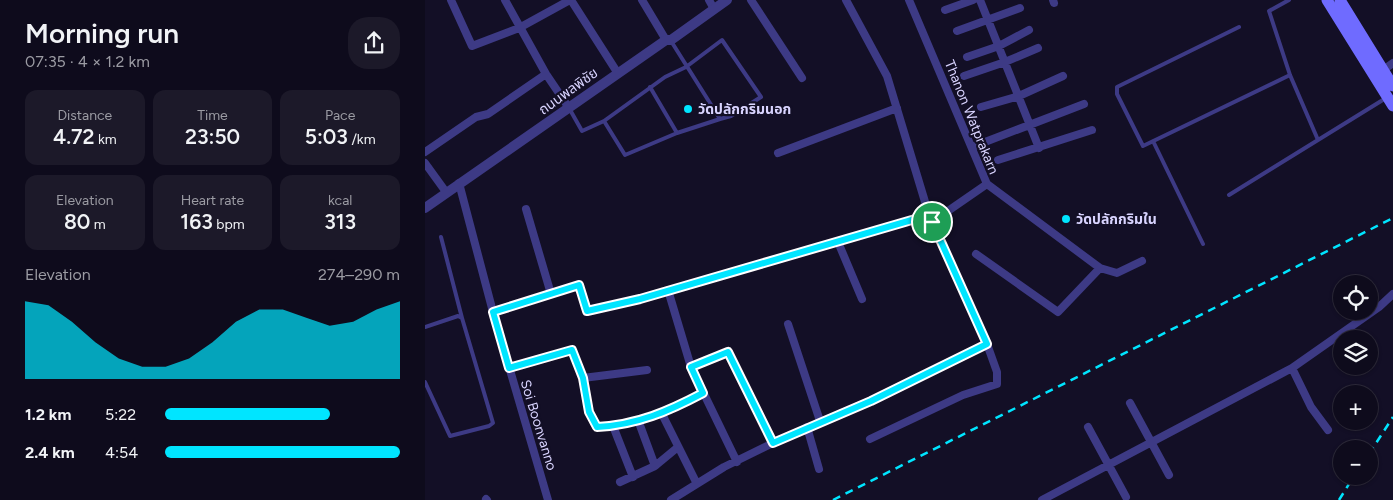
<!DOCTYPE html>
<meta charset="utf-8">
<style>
:root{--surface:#0e0b1c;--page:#1c1929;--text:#f1f3f6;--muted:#9b9ba3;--line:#2e2b3b;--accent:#00e5ff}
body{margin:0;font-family:Figtree,"Noto Sans Thai",sans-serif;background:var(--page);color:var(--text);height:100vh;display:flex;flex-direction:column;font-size:19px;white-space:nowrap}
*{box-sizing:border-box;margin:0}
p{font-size:16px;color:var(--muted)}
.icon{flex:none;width:28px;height:28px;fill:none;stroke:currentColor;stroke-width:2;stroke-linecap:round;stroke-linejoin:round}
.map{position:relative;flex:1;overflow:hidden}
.panel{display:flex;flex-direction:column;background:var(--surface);width:425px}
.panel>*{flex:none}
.controls{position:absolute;left:908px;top:275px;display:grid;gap:10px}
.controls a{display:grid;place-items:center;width:45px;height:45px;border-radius:50%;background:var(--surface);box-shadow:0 1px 4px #0004,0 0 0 1px var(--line);font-size:25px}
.pin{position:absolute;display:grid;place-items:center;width:42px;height:42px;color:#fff;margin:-21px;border:2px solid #fff;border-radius:50%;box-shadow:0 1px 5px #0007}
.round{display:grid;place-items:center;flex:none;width:52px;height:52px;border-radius:20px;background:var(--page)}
.overview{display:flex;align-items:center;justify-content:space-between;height:85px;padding:0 25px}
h1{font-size:28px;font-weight:600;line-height:38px}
.figures{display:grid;grid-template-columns:repeat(3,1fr);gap:8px;height:85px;padding:5px 25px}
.figures div{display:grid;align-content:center;border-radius:12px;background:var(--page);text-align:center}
.figures b{font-size:21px;font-weight:600}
.figures small{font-size:14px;font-weight:400}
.figures p{font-size:14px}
.chart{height:140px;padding:10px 25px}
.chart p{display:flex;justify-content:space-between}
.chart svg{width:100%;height:90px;margin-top:5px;fill:var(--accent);opacity:.7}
ul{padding:0 25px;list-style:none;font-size:16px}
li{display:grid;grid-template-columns:80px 60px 1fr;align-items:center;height:38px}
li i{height:12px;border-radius:6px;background:var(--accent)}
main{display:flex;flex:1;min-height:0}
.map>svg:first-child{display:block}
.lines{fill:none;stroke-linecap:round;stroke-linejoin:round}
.service{stroke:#3d3a85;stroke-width:4}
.minor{stroke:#3d3a85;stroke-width:8}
.tertiary{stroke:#3d3a85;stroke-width:10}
.secondary{stroke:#6f6bff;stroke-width:11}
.rail{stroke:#00e5ff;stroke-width:2.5;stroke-dasharray:8 6;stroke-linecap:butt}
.route-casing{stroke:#fff;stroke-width:10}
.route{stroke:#00e5ff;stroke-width:6}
.poi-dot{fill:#00e5ff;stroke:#130f26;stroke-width:2}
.labels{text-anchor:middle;stroke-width:4.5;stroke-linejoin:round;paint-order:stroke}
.street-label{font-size:14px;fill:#d9d4ff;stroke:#130f26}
.poi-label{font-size:14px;font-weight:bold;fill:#d9d4ff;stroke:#130f26;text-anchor:start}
</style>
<main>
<section class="panel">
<div class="overview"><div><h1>Morning run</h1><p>07:35 · 4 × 1.2 km</p></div><a class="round"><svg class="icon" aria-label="share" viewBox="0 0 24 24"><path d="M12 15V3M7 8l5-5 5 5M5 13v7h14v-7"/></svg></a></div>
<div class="figures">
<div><p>Distance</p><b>4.72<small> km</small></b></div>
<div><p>Time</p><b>23:50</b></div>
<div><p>Pace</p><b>5:03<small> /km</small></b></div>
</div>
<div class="figures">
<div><p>Elevation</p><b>80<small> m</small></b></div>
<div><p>Heart rate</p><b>163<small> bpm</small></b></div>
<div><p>kcal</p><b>313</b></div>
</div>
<div class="chart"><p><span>Elevation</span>274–290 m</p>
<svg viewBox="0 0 160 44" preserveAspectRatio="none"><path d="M0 44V6L10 8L20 16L30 26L40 34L50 38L60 38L70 34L80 26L90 16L100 10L110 10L120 14L130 18L140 16L150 10L160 6V44z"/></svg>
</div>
<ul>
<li><b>1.2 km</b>5:22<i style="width:70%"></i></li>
<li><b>2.4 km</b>4:54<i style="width:100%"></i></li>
</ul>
</section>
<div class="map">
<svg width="968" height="500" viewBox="0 0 968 500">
<rect width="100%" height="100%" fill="#130f26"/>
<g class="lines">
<path class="service" d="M864,0L844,11L865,75L893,140
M814,27L692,87V94L718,146L865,75
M225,87L252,133
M144,108L157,131L179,121L240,77L261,67L297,40L336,97L306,116L295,119
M179,121L200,155L252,133L295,119L246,41
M728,141L778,244
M804,195L961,98
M16,237L37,318
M0,327L33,316L37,318L68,423L64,426L25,436L0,382"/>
<path class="minor" d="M26,0L47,46L94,28L145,0
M80,0L121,74L144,108
M146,0L192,72
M217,0L241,40
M284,0L289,9
M326,0L377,78
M421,0L462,76L504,215L562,344L572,372V384L538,395L445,439
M484,0L562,184L507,222
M555,0L614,148
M628,0L629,3
M520,10L548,0
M532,31L595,8
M542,57L574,46L604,30
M958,70L968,63
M539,76L580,62L613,48
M556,107L594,96L638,76
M547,147L659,104
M0,152L51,117L63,114L121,74
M353,153L472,108
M573,160L667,130
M0,163L21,192
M34,183L68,312L123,500
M562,184L675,268L692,273L717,261
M101,209L126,294
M413,242L437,299
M551,254L633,312L675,268
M243,290L266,367L312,462
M68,312L154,285L162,311L215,299L504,215
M363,324L395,421
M266,367L303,352L348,443
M84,368L147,350L158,378L164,412L172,427C211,425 244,411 278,393
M867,368L886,407L903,430
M158,378L222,370
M705,403L744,475
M237,414L272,484
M213,420L230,466
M188,426L208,477
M382,427L394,469
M663,427L701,497
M195,482L230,466L253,447
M61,499L62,500
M246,500L299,467L348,443L445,401L562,344
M617,500L867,368L954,307L968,294"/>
<path class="tertiary" d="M0,208L241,40H246L302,0"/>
<path class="secondary" d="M902,0L968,106
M915,0L968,86"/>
<path class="rail" d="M944,454L968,417
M408,500L968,218
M914,500L929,476"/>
</g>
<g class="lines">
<g class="route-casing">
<path id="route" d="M504,215L562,344L446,401L348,443L303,352L266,367L278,393C244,411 212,425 172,427L164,412L158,378L147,350L84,368L68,312L154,285L162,311L215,299Z"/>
</g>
<use href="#route" class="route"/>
</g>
<g class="poi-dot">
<circle cx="263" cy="109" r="5"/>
<circle cx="641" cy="219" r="5"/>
</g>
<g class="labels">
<g class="street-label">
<text transform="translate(143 91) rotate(-36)" y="5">ถนนพลพิชัย</text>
<text transform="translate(547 117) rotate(68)" y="5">Thanon Watprakarn</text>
<text transform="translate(114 425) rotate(73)" y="5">Soi Boonvanno</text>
</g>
<g class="poi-label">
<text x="273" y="114">วัดปลักกริมนอก</text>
<text x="651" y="224">วัดปลักกริมใน</text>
</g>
</g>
</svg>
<div class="controls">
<a><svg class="icon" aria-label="locate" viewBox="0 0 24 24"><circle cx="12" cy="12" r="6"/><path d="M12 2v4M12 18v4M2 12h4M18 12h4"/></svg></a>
<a><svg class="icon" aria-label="layers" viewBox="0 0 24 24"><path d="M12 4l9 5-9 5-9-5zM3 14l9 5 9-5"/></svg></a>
<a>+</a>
<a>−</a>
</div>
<div class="pin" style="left:507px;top:222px;background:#1e9e55"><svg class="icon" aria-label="arrive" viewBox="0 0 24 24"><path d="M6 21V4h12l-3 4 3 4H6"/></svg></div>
</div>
</main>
